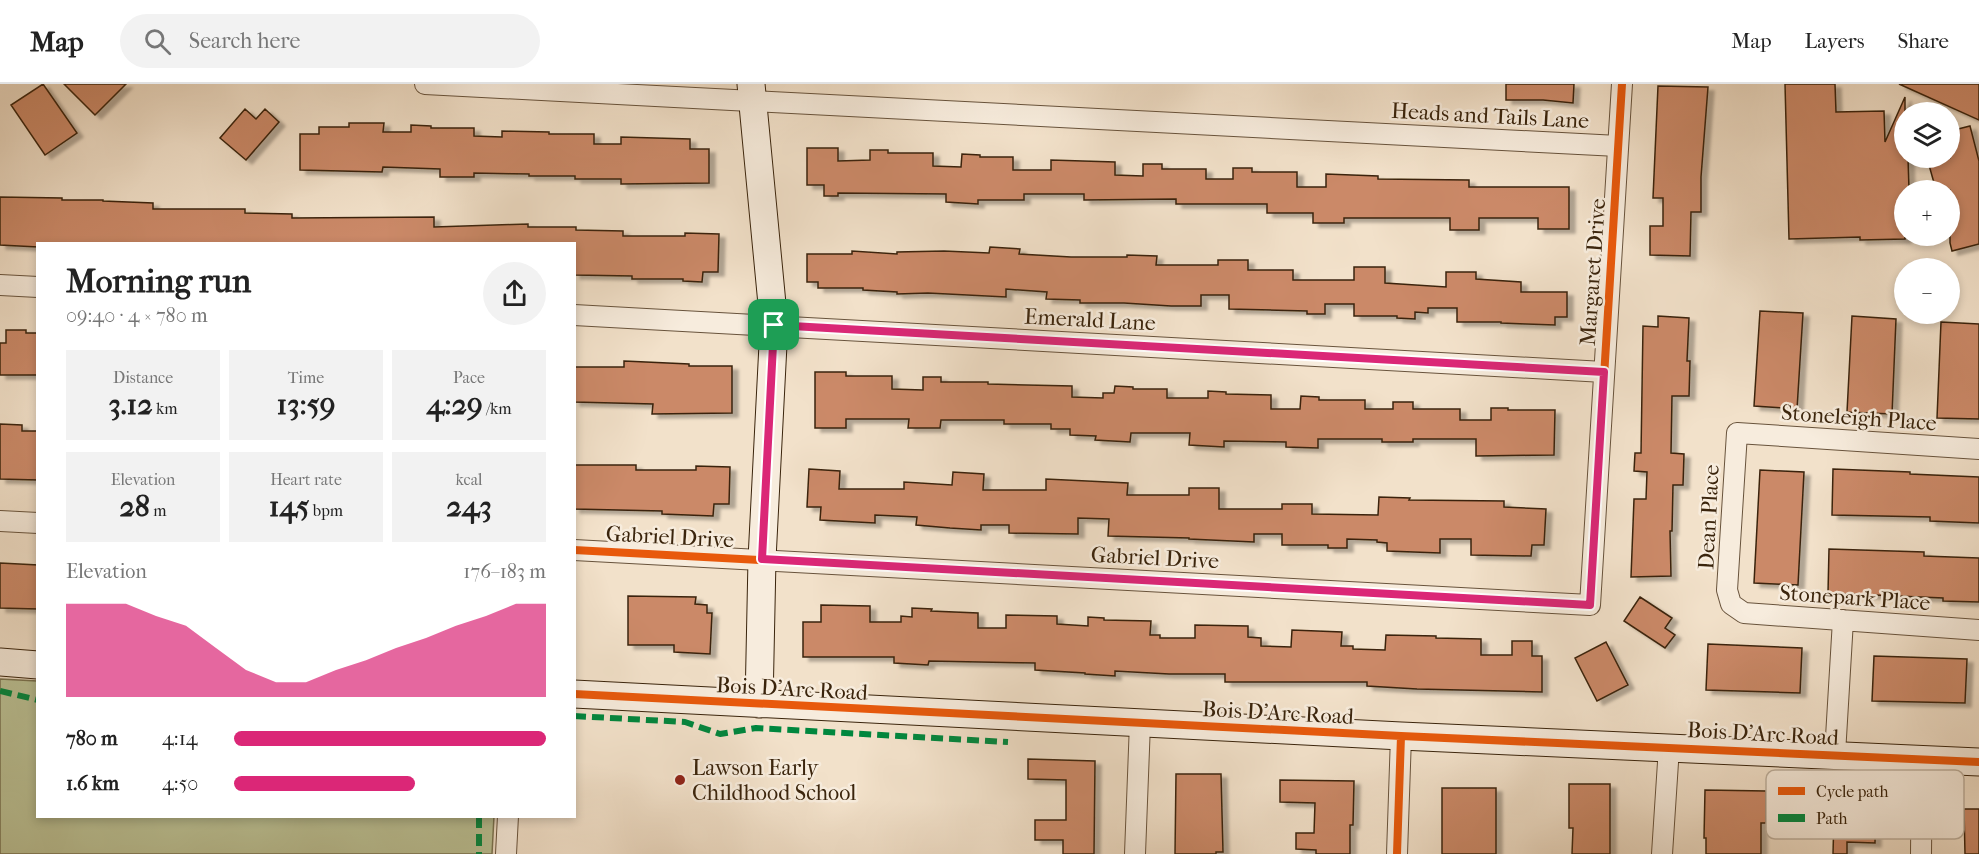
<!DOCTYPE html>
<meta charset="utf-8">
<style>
:root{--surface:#fff;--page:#f2f2f2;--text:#222;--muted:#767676;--line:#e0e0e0;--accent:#db2777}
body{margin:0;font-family:"IM FELL French Canon",serif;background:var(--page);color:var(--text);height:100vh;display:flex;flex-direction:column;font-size:22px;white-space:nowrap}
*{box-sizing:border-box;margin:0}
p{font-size:20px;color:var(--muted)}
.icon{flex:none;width:33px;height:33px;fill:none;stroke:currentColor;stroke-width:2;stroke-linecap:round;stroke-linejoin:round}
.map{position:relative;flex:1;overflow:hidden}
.drawer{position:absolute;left:36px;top:158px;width:540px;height:576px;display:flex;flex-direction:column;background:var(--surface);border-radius:0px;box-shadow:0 3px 9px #0003}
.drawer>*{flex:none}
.tools{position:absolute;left:1894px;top:18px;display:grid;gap:12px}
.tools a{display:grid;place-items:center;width:66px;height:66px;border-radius:50%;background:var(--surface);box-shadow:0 3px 9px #0003;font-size:30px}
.pin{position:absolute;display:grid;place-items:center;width:51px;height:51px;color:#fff;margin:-26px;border-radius:12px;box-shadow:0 3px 9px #0006}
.round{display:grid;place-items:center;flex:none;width:63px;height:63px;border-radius:32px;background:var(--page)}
.overview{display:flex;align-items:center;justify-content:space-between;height:102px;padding:0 30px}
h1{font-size:33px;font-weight:700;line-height:45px}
.metrics{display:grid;grid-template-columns:repeat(3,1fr);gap:9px;height:102px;padding:6px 30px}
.metrics div{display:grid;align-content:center;border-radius:0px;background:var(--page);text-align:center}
.metrics b{font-size:30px;font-weight:700}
.metrics small{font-size:16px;font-weight:400}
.metrics p{font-size:16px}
.chart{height:168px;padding:12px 30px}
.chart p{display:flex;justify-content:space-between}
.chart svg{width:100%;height:108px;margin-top:6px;fill:var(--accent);opacity:.7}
ul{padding:0 30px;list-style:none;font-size:20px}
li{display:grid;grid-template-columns:96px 72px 1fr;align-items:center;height:45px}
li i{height:15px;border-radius:8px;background:var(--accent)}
header{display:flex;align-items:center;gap:36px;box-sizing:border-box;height:84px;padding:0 30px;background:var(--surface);border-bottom:2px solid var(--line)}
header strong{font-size:28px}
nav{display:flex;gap:33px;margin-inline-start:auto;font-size:21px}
.search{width:420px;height:54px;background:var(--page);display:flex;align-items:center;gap:15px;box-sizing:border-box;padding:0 21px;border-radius:33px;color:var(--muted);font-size:22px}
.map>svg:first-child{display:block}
.green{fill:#bbc296;stroke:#7a7351;stroke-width:1.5}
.building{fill:#cb8967;stroke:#3a240c;stroke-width:1.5;filter:url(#shadow)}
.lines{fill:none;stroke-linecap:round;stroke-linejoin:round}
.street-casing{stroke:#68533c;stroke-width:22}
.secondary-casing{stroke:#3a240c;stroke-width:29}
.street{stroke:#f7ecdd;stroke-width:20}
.secondary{stroke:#f7ecdd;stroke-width:27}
.quiet{stroke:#00873e;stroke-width:6;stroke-dasharray:12 6;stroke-linecap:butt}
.cycleway-casing{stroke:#f7ecdd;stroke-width:11}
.cycleway{stroke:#e8590c;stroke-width:8}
.route-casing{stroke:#fff;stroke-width:12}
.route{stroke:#db2777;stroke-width:8}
.poi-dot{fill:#8f2418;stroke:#f7ecdd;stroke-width:2}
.labels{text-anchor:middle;stroke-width:5;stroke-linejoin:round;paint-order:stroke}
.street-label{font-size:22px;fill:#3a240c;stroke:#f7ecdd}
.poi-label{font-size:22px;fill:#3a240c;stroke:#f7ecdd;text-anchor:start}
.key{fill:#f7ecdd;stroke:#beb09e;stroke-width:1.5}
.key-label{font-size:16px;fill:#3a240c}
</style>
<header>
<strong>Map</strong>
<div class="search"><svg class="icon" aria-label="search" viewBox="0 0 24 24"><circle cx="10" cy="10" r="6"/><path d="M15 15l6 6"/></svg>Search here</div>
<nav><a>Map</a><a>Layers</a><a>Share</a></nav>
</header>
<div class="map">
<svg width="1979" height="770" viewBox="0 0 1979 770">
<defs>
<filter id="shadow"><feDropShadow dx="6" dy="4" stdDeviation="1.5" flood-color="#0004"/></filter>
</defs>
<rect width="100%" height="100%" fill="#f2e1ca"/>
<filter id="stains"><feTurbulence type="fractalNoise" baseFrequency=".00333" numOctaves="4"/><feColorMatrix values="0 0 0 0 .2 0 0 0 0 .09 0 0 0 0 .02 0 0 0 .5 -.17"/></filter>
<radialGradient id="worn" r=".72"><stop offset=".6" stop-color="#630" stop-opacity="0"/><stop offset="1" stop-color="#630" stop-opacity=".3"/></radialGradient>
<path class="green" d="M0,595L37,597L38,732H494L492,770H0Z"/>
<path class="building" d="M43,0L77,49L45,71L11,21Z
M64,0H126L95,31Z
M1506,0H1574L1573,19L1543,16H1506Z
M1785,0H1835L1836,28L1884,27L1885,58L1905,13V74H1908L1909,106H1905V155L1860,156V153L1789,155Z
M1899,0H1979V36Z
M1658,2L1708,3L1701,93V128H1691L1690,172L1650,171V142H1663V114H1653Z
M245,25L256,35L265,25L279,38L246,76L220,54Z
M349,39H384L383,48H411V41L431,42V44H474V52L502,53V47L549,48V50H594V60H621V53L690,55V65H709V99L621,100V95H575V92H529V90L474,89V93H440V85L383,83L382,88L300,86V50H319V43H349Z
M1970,42L1979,77V160L1952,167L1950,159V106H1936L1927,74H1950V47Z
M807,64H838V77L870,76V66H888V69H933V82L961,83L962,70L980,71V73H1013V86H1051V76L1115,78V91L1143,92V80H1162V85H1206V95H1233V84H1252V88H1297V103H1326V90L1378,92V95L1469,96V103H1569V145H1538V134H1479V146H1450V134H1344V139H1313V129H1267V120H1176V115L1084,116V110H1024V116H978V120L946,118V110L838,109V112H824V101H807Z
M0,113L62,114V116H103V117L153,119V125H245V129L292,130V134L434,133V143L528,140V143H576V146L623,147V152H685V149L719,150L718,188H703L702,198L683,197V195H632V192L574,191V159H38V163L0,161Z
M990,163L1020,165L1019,170L1071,173H1127V171L1157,172L1156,181H1218V176H1248V186H1293V196H1354V183H1385V199L1446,203V188H1476V195L1521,198V208H1567V233H1555V241L1501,239V238H1457V224H1428V229L1415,228V235L1397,234V232H1354V220H1325V230H1307V227L1229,225V211H1201V222H1171L1124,219H1080V216L1046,215L1047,208L1006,205V213L928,209L897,210V208L863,206V204H818V198H807V170H852V167L897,170V168L944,167L989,169Z
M1760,227L1803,229L1797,325L1754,322Z
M1658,232L1689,234L1687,277H1690L1689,312H1672L1671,369L1684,370L1683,401H1673L1672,447H1670L1671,492L1631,493L1634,415H1646L1647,388L1634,387L1635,369H1641L1643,242L1658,243Z
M1852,232L1896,235L1892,330L1847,328Z
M1941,238L1979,240V335L1937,334Z
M6,246H26V249H38V291H0V259H6Z
M624,277L689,280V282H732V329L652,330L653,320L574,318V283H624Z
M815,288H846V292H892V305L923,306V293H941V298H988V300L1072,302V313L1103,314V309H1114L1115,302L1133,303V305H1167V314H1208V307L1226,308V310L1271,311V325H1300L1301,312L1319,313V316H1365V325H1393V318H1413V325H1460V336H1491V324H1508V326H1555L1554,371L1476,372V355H1413V358H1382V355H1318V364L1286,363V358L1224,357V363L1189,361L1190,349H1131L1130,358L1095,356L1096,352L1070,351V345H1051V340H1004V336H941L940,344H908L909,335H846V344H815Z
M0,340L22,341V347H38V396L0,395Z
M574,381H636V386H696V382L730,383L729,420H714L713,432L662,430V427L574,425Z
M809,385L840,387L839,405H904V398L952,401L953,388L984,390L983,406H1046V395L1128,399L1127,411H1189V404H1219V425H1282V420H1312V430L1378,431L1379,413L1410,414L1409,416L1504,417V423L1546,425L1544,461H1532L1531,472L1471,471V455H1440V469L1387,467V459L1377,458V456L1347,455V464H1328V461H1282V450H1254V458L1189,455V454L1108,452L1109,435L1078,434V450L1009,449V441H981V446L950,444L916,441L917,433L875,431V439L820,436L821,423H807Z
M1833,385L1910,388V390L1979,393V439L1930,437V433L1832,431Z
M1760,386L1804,388L1798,501L1754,499Z
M1829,465L1924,468V472L1979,474V518L1943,517V514L1828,509Z
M0,479L38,481V525L0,524Z
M628,512L696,513L695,520L707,521V529H712L710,570L674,568V561H628Z
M1640,513L1672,534L1665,544L1675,551L1665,564L1624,537Z
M821,521L870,522V538H901V532L912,533V524L932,525L931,527L978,529V544H1006V531L1057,532V540L1088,542V533L1104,534V536L1151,537L1150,551H1160V554H1195V541L1248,542V553L1261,554V562L1291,563L1292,546L1342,548L1341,562H1353V565L1385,566L1386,551L1436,552V554L1481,555V571H1512V557H1532V572H1542V608L1417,605L1367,602V598H1225V590H1169L1115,587V592L1085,590V589L1035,586V579L929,577L928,581L894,579V573H803V538H821Z
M1606,558L1628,601L1597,617L1575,574Z
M1708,560L1802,564L1800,609L1706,606Z
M1874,572L1967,575L1965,619L1872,617Z
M1028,675L1095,677L1094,770H1063V756H1035V736H1066V696L1028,695Z
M1176,690H1221L1223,768H1216V770H1175Z
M1280,696L1354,697L1353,741H1350V770H1316V766L1296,765V749H1314L1315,719L1280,718Z
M1569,700H1610V770H1572L1573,744H1569Z
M1442,704H1496V770H1442Z
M1705,706L1766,707V739H1761V770H1706V754H1704Z
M1820,708L1876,710L1875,759L1847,758V770H1833L1834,732H1820Z
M1964,725H1979V770H1965Z"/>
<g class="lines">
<g class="street-casing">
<path id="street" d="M425,0L1618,62
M0,201L38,203
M574,231L1604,288
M1979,365L1737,349L1727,506L1731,520L1744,529L1979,546
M0,437L38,439
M574,466L1590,521L1622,0
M1835,670L1843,536
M506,770L508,732
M1135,770L1140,639
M1397,770L1401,652
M1662,770L1669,663
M1921,770L1922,674"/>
</g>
<g class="secondary-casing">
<path id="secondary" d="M751,0L774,241L762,475L759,620
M0,578L38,581
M574,610L1401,652L1979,678"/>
</g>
<use href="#street" class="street"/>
<use href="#secondary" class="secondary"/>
<path class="quiet" d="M0,607L38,616
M574,632L685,638L720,650L756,644L1008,658
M479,732V770"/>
<g class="cycleway-casing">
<path id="cycleway" d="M574,466L1590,521L1622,0
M574,610L1401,652L1979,678
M1397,770L1401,652"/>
</g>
<use href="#cycleway" class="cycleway"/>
</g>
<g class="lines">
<g class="route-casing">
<path id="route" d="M774,241L1604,288L1590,521L762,475Z"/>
</g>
<use href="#route" class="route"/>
</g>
<circle class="poi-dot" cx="680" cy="696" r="6"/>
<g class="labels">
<g class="street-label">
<text transform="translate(1490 31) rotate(3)" y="8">Heads and Tails Lane</text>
<text transform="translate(1592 188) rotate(-86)" y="8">Margaret Drive</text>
<text transform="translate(1090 235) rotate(3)" y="8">Emerald Lane</text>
<text transform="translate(1859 333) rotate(4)" y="8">Stoneleigh Place</text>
<text transform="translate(1708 433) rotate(-87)" y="8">Dean Place</text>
<text transform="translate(670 452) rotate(3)" y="8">Gabriel Drive</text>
<text transform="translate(1155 473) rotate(3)" y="8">Gabriel Drive</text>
<text transform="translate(1855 513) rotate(4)" y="8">Stonepark Place</text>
<text transform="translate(792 604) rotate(3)" y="8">Bois D'Arc Road</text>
<text transform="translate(1278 628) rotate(3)" y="8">Bois D'Arc Road</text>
<text transform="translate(1763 649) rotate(3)" y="8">Bois D'Arc Road</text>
</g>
<g class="poi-label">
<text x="692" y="691">Lawson Early<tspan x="692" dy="25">Childhood School</tspan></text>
</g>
</g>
<rect x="1766" y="686" width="198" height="69" rx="9" class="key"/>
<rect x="1778" y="703" width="27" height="8" fill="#e8590c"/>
<rect x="1778" y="730" width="27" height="8" fill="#00873e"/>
<g class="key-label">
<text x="1816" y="713">Cycle path</text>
<text x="1816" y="740">Path</text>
</g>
<rect width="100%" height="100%" filter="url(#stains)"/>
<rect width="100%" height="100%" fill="url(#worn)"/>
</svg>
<div class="tools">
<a><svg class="icon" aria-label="layers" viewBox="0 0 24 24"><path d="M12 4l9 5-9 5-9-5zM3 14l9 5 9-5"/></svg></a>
<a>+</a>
<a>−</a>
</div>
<div class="pin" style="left:774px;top:241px;background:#1e9e55"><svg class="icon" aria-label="arrive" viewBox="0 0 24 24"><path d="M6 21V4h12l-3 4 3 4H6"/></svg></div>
<section class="drawer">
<div class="overview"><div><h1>Morning run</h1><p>09:40 · 4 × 780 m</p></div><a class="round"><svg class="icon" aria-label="share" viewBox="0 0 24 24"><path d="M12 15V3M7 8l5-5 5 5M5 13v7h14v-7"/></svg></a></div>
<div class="metrics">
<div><p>Distance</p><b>3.12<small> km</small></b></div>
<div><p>Time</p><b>13:59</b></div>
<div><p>Pace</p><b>4:29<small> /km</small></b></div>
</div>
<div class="metrics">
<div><p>Elevation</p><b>28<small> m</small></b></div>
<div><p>Heart rate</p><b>145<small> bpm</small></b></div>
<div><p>kcal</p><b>243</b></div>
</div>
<div class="chart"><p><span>Elevation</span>176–183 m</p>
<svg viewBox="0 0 160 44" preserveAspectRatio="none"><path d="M0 44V6L10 6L20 6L30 11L40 15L50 24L60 33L70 38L80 38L90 33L100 29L110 24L120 20L130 15L140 11L150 6L160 6V44z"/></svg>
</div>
<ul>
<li><b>780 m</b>4:14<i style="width:100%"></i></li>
<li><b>1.6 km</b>4:50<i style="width:58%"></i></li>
</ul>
</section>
</div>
